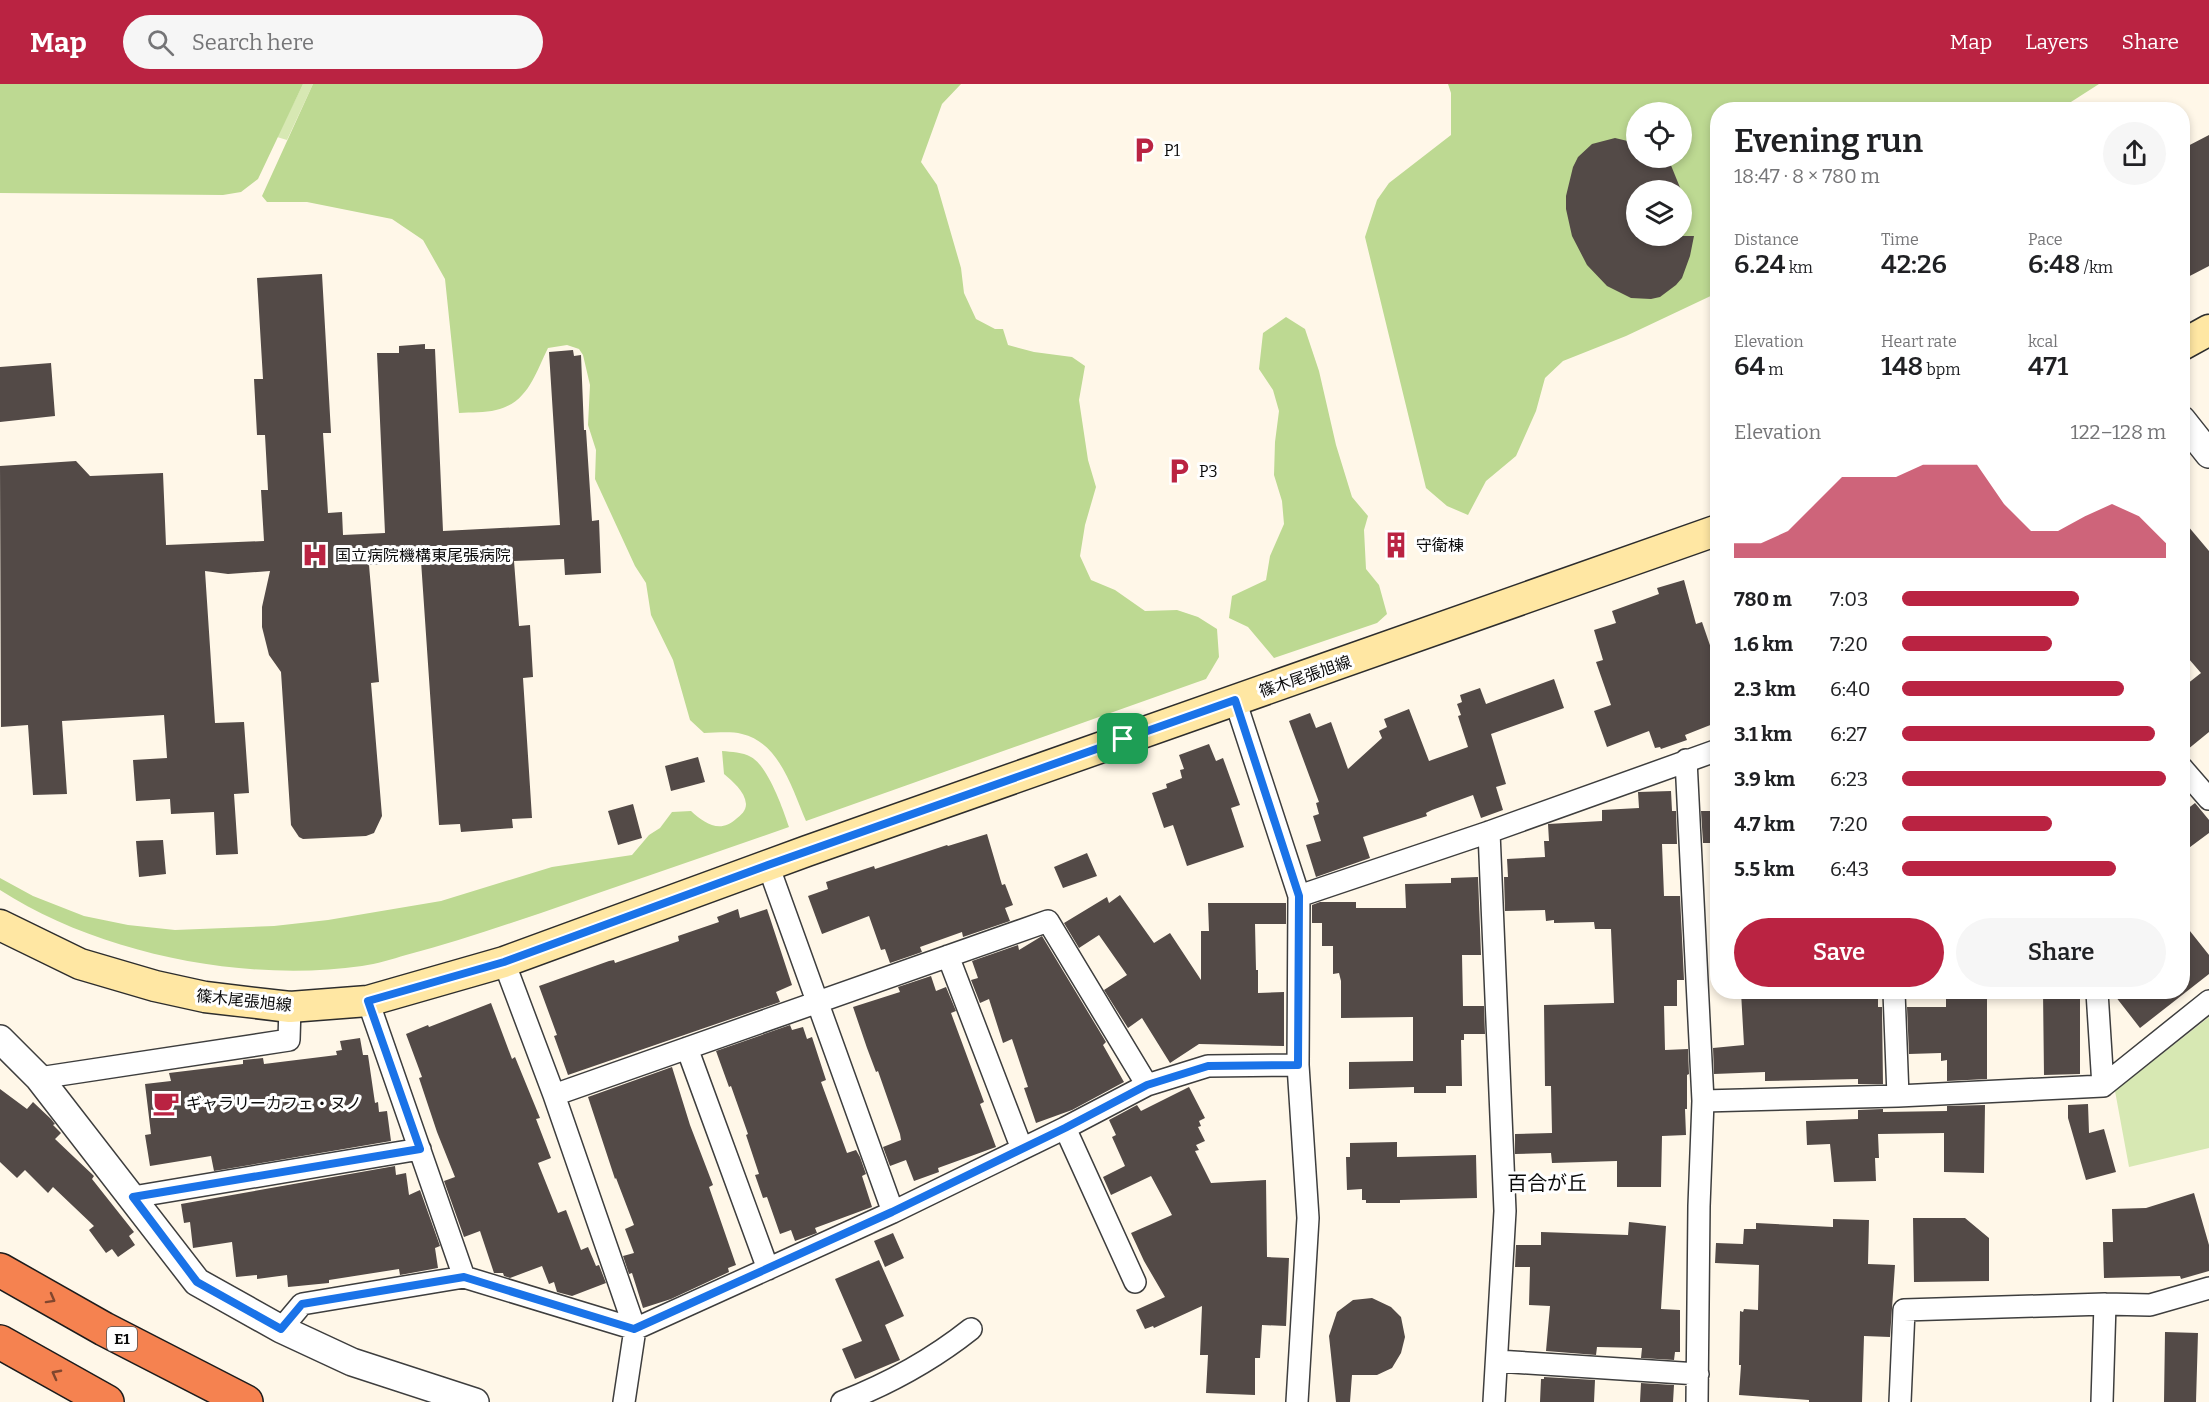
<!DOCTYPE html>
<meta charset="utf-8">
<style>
:root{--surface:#fff;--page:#f6f6f6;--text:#202124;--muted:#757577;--accent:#ba2342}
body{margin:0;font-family:Bitter,"Noto Sans JP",serif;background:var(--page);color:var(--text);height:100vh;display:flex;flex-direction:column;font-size:22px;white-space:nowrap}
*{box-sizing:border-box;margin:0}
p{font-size:20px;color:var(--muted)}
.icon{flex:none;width:33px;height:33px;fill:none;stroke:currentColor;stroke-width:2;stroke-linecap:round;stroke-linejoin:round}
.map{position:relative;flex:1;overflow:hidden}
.panel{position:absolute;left:1710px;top:18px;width:480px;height:897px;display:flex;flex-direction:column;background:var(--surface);border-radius:24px;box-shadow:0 3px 9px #0003}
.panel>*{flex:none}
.buttons{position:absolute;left:1626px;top:18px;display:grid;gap:12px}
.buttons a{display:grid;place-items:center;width:66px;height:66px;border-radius:50%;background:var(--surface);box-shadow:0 3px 9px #0003;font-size:30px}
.pin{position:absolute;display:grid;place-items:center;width:51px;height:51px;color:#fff;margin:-26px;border-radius:12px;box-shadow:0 3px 9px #0006}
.round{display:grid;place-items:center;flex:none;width:63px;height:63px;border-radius:32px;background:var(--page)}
.summary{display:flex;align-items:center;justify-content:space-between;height:102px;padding:0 24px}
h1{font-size:33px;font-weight:600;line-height:45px}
.figures{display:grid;grid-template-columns:repeat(3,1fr);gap:9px;height:102px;padding:6px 24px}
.figures div{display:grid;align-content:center}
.figures b{font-size:26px;font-weight:600}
.figures small{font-size:16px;font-weight:400}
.figures p{font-size:16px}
.chart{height:168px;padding:12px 24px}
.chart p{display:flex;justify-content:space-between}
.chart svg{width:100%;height:108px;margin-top:6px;fill:var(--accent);opacity:.7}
.action{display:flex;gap:12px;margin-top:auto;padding:12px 24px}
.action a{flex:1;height:69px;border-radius:36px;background:var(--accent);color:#fff;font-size:24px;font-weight:600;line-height:69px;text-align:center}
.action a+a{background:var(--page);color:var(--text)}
ul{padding:0 24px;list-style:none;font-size:20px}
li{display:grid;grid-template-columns:96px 72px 1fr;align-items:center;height:45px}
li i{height:15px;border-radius:8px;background:var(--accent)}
header{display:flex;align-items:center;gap:36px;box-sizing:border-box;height:84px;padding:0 30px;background:var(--accent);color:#fff}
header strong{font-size:28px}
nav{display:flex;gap:33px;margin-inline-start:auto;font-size:21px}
.search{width:420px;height:54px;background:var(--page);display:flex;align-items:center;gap:15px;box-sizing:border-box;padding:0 21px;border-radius:33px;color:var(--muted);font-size:22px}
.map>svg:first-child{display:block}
.green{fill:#d7e8b3}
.forest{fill:#bdd992;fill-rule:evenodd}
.building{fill:#534a47}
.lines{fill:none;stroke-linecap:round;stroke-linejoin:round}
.minor-casing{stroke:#3e3e3e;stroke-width:24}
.tertiary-casing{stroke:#3e3e3e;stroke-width:30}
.secondary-casing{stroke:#2d2d2d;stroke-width:33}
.motorway-casing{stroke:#1c1c1c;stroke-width:36}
.minor{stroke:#fff;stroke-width:21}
.tertiary{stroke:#fff;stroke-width:27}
.secondary{stroke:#ffe7a3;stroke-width:30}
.motorway{stroke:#f58250;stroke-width:33}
.oneway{stroke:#80462e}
.route-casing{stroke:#fff;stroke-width:12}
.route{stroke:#1a73e8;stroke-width:8}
.labels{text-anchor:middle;stroke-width:6;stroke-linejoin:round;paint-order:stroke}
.shield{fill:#fff;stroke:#545454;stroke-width:1.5}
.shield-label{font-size:15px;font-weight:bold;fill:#0b0b0b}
.poi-label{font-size:16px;fill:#0b0b0b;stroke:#fff;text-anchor:start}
.street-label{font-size:16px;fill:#0b0b0b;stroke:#fff}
.quarter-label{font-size:20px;fill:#0b0b0b;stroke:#fff}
</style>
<header>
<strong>Map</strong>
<div class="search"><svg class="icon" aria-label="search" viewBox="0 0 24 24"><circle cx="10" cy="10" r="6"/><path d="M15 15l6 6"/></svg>Search here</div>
<nav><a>Map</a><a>Layers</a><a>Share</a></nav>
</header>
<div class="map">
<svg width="2209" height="1318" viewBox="0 0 2209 1318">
<rect width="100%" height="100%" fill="#fff7e8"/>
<path class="green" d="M303,0H313L287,56L277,53Z
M2209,933V1064L2129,1083L2115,1007Z"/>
<path class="forest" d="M0,0H303L258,95L241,108L223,111L0,109Z
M313,0H961L942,20L921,78L937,101L961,184L964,209L976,235L995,245H1003L1008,261L1034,268L1072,273L1085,282L1079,316L1088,376L1096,403L1085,441L1080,472L1091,496L1115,506L1145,527L1177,526L1198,533L1217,545L1219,573L1206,595L806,737C792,705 780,659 742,650C730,647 716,649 704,649L690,636L673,576L651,531L646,499L635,482L595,395L596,366L588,341L590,301L583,271L579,265L567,261L548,264C535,290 528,319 496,326C485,329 471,328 459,329L445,195L423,156L392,135L307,118H267L262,112Z
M1448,0H2099L2060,25L1718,26L1717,209L1626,252L1563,277L1545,294L1536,327L1516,372L1486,397L1468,431L1447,422L1426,404L1365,153L1377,116L1389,99L1451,51V9ZM1636,28H1682V74H1636ZM1636,106H1682V152H1636Z
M1286,233L1305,245L1319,287L1336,361L1352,413L1368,432L1364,446L1366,485L1379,501L1387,530L1377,539L1274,574L1248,543L1229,534L1232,512L1266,496L1270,472L1284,440L1282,417L1274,391L1275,358L1279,327L1273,306L1259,285L1263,249Z
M722,667C732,668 742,668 751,673C768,682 783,725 789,743C707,772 624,800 541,829C496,844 452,859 406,871C392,875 377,880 362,882C246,899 99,870 0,806V794L33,812L84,832L128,841L175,846L274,842L328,836L441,817L552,783L632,771L649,751L660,744L672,728L691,727C704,739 720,750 736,735C741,731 746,727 746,720C745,707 732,697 724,690Z"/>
<path class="building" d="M2209,51V182L2182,196V65Z
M1615,54L1636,59V74H1668L1681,106H1636V152H1694L1690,172L1682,194L1676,201L1660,213L1651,215L1631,214L1607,202L1587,181L1572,152L1566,125V112L1573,83L1578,73L1592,60Z
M322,190L331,349H323L328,429L342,428L343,451L385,449L377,269H399V262L425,260V265H435L443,447L560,441L549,268L573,266L574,272L581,271L584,346H586L592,437L599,436L601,489L565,491L564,475L514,477L519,542L530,541L533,593L523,594L532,734L512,735L513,744L461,748L460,740L439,741L421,477L369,481L379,598L371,599L382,732L374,749L366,752L303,755L299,753L291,741L281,588L269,571L262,543V523L270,487L228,490L205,487L215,639L244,638L249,709L234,710L238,770L216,771L214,728L171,730L170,715L136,717L133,676L167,674L164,631L62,637L67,710L33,711L28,641L1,643L0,382L76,377L90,392L163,389L166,461L264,457L261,406H268L265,351H257L254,295H263L257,194Z
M51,279L55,332L0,338V283Z
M2182,435L2209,467V648L2182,670V604L2201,589L2182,567Z
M1684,496L1696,540L1702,538L1713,570L1718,568V638L1685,651L1687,656L1661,665L1660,663L1655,664L1649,647L1607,663L1594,627L1611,621L1596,578L1603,576L1594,546L1616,539L1612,527L1659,510L1657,504Z
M1554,595L1564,624L1491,650L1506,700L1496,703L1503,726L1481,734L1473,711L1432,726L1426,729L1427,732L1363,753L1370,774L1316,793L1306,761L1321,757L1313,732L1319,730L1316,719L1319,718L1289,637L1310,629L1316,644L1331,638L1348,685L1382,654L1379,647L1387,643L1384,635L1409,625L1429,677L1468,663L1458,632L1461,631L1457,620L1462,618L1460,611L1480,604L1486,620Z
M1209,660L1216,677L1223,674L1240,721L1231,724L1244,763L1187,782L1173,741L1164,744L1152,709L1167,704L1166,700L1182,694L1180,686L1184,685L1179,671Z
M698,673L705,698L671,707L665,682Z
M1671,707L1672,727H1676L1677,760H1662L1664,812H1680L1684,896H1677V922H1664L1665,966L1688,965L1689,990L1687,991V1025H1685L1686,1051L1662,1052L1661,1103H1617V1077L1552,1079L1551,1069L1515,1070V1050L1552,1049L1551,1002H1545L1544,921L1614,919L1611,845H1595L1594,838L1554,839V836L1546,837L1545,826L1505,827L1504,793H1508L1507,775L1545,773L1544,757H1549L1548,740L1602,737V726L1639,724L1638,708Z
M2195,719L2209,736V749L2182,769V729Z
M633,720L642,754L618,761L608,727Z
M1701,727H1718V759H1703Z
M987,750L1002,801L1005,800L1013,821L1005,824L1010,837L963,853L962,848L920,863L922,868L890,879L885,865L881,866L869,832L822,850L808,812L828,805L826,798L874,782L875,785L947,761L948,762Z
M163,756L166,790L139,793L136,757Z
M1087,769L1097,792L1063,804L1054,783Z
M1478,793L1481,871H1462L1463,922H1484L1485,950H1464V956H1461L1462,1002H1446V1009H1414V1003L1349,1005V978L1413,977V933L1341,934V897L1339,889L1333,890V862H1322V839H1312V821L1320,818H1356V824H1406L1405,800L1451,799V794Z
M1120,811L1154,859L1170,849L1201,896V847H1209L1208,819H1286V840H1255L1256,886H1258V909L1284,908V962L1199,960L1170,979L1142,934L1128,944L1104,906L1127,891L1099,851L1079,864L1064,839L1107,813L1109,819Z
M738,825L740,834L767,825L792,901L776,908L780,918L568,991L554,952L557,951L539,902L609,877L614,876L615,879L679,857L678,852L719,838L717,833Z
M2182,837L2209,871V890L2140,944L2112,908H2182Z
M1042,852L1106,958L1103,961L1124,998L1072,1026L1036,1039L1024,1004L1028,1003L1012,955L1003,959L989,915L980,919L971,896L978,894L972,877L1018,861L1019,866Z
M931,892L936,907L946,903L956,927L951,929L984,1018L980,1020L996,1063L938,1084L939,1088L914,1097L906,1076L890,1082L883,1063L901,1056L900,1050L878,987L876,988L867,964L853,923L900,908L898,903Z
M1741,908H1878V923H1882L1883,1000H1858V995L1765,997V988L1714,990L1713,964L1744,961Z
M1946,908H1987V995L1947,997V976L1941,977V969L1909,970L1907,923H1946Z
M2043,908H2080V990L2044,991Z
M491,919L512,975L515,973L540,1034L536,1035L551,1074L538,1079L558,1129L566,1126L581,1166L588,1163L596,1182L599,1181L606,1199L572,1212L557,1208L554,1198L549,1200L542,1182L510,1194L504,1192L503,1189H494L480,1147L464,1153L444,1097L455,1093L437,1048L419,994L422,993L406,950L428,941L429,943Z
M790,941L792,946L803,943L807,955L812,953L826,996L821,998L847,1069L856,1066L860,1073L866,1090L862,1092L872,1123L815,1144L817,1149L795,1157L791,1146L780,1150L767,1113L763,1114L755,1091L759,1090L746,1051L748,1050L731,1002L729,1003L716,967Z
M360,954L363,971H368L375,1019L378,1018L379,1028L387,1027L391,1057L214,1087L211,1072L150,1082L145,1051L151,1050L145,1000L171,997L169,989L243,980V976L263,974L264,980L337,971L336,967L342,966L340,957Z
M672,983L690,1041L713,1101L709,1103L736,1181L728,1184L729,1188L671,1215L643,1224L632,1189L629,1190L623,1172L634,1169L625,1145L634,1141L616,1094L615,1095L588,1013Z
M1189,1003L1205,1034L1199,1037L1201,1042L1198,1043L1205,1057L1196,1061L1199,1066L1195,1067L1211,1099L1266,1096L1267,1173L1289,1174L1286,1242L1262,1241L1260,1274H1255V1311L1206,1309L1208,1271H1200L1202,1222L1154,1244L1153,1242L1145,1245L1136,1226L1165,1213L1144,1177L1131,1149L1172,1131L1151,1092L1111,1111L1103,1093L1125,1082L1112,1053L1116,1051L1109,1036L1137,1021L1141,1027Z
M0,1005L27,1025L33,1018L51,1035L55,1040L53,1041L61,1049L55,1055L94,1092L92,1095L134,1148L129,1152L135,1161L118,1173L112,1165L106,1169L89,1146L94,1142L53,1103L48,1109L25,1086L17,1094L0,1078Z
M2088,1020L2089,1049L2104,1045L2116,1088L2086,1096L2068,1034V1021Z
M1985,1021L1984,1089L1944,1088V1049L1878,1050L1879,1074H1875L1876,1097L1834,1098L1830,1060L1807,1061L1806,1037L1858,1035V1026L1883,1025V1028L1947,1027V1022Z
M1397,1058V1073L1476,1071L1477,1114L1400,1116V1119H1366V1116H1362V1105L1347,1106L1346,1073H1350V1059Z
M395,1082L396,1091L406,1089L409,1111L420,1106L440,1162L435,1164L438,1184L400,1191L399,1185L329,1196V1199L288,1203L287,1191L257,1195V1191L236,1193L232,1158L193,1164L190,1138L184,1139L181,1120Z
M2194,1109L2209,1161V1187L2181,1195L2180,1192L2104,1194L2103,1158H2113L2112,1125L2146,1124Z
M1913,1134H1965L1989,1154V1197L1914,1198Z
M1833,1135L1869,1136L1868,1180L1895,1181L1890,1253L1864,1252L1862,1318H1809V1316L1739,1311L1741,1281H1739L1740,1227L1743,1228L1744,1225L1758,1226L1759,1181L1715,1179L1716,1159L1743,1160L1744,1145H1756V1139L1833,1143Z
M1629,1138L1666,1142L1661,1225L1680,1226V1268H1675L1674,1276L1641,1274L1642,1264L1597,1263L1596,1271L1546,1267L1550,1222L1529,1221L1530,1183H1515L1516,1161H1541V1148L1628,1151Z
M893,1149L904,1174L885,1183L874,1157Z
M879,1176L904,1232L885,1241L900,1276L855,1295L842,1265L862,1257L835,1195Z
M1372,1214L1391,1223L1401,1233L1405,1253L1401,1269L1392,1284L1377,1291H1352L1350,1318H1336L1329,1252L1337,1228L1353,1216Z
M2165,1248L2198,1249L2196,1318H2164Z
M1544,1293L1595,1296L1594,1318H1540L1541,1295H1544Z
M1641,1299L1674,1301L1673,1318H1640Z"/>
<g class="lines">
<g class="minor-casing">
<path id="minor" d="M1235,616L1299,812L1298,981L1308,1134L1297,1318
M1686,676L1703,1017L1699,1122L1697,1318
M2182,684L2209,715
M1489,748L1505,1127L1494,1318
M768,781L893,1128
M1299,812L1489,748L1718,666
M948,872L1022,1065
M504,878L554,1011L635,1245L624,1318
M1894,908L1898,1012
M2097,908L2103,1002
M368,917L464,1193
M687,964L768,1185
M39,994L289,956L290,923
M554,1011L1048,837L1147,1001
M1703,1017L1898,1012L2103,1002L2209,917
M1065,1044L1135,1198
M133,1113L420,1065
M281,1245L302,1220L464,1193L635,1245L893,1128L1065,1044L1147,1001L1208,982L1298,981
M1497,1277L1698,1290
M842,1318C888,1300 932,1276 971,1245
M1900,1318L1904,1226L2105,1220L2150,1221L2209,1204
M2102,1318L2105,1220"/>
</g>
<g class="tertiary-casing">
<path id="tertiary" d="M2182,336L2209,370
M0,955L39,994L197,1198L281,1245L352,1278L475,1318"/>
</g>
<g class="secondary-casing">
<path id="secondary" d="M2182,261L2209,246
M0,841L80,880L155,902L205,913L290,923L368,917L504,878L807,767L1718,446"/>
</g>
<g class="motorway-casing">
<path id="motorway" d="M0,1186L104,1245L246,1318
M0,1258L107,1318"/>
</g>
<use href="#minor" class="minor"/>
<use href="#tertiary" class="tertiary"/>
<use href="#secondary" class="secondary"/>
<use href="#motorway" class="motorway"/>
</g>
<defs><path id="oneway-chevron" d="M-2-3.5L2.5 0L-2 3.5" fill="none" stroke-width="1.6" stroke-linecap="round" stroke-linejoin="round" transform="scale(1.5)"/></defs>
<g class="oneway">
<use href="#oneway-chevron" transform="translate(51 1215) rotate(29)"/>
<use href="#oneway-chevron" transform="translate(56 1290) rotate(-152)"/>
</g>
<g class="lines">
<g class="route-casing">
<path id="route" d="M1235,616L1299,812L1298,981L1208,982L1147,1001L1065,1044L892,1128L634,1245L464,1193L302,1220L281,1245L197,1198L133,1113L420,1065L368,917L504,878L768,781Z"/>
</g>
<use href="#route" class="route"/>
</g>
<defs>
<g id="parking-bare" transform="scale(2.07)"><path d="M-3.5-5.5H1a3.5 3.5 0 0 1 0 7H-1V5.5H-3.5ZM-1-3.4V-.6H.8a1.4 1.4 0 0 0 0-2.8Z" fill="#ba2342" stroke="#fff" stroke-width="2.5" paint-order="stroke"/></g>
<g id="building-bare" transform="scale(2.07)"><path d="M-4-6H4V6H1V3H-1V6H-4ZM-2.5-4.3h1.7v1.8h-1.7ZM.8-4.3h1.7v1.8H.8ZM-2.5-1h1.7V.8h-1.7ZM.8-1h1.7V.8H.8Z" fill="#ba2342" stroke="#fff" stroke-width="2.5" paint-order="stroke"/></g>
<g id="hospital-bare" transform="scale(2.07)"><path d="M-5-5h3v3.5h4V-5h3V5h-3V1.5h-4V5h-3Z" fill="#ba2342" stroke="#fff" stroke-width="2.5" paint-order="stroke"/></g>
<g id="cafe-bare" transform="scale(2.07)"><path d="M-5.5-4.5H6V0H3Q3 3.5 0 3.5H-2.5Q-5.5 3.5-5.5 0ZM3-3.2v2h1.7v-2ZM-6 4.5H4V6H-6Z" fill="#ba2342" stroke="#fff" stroke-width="2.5" paint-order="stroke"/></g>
</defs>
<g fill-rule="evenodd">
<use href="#parking-bare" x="1144" y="66"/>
<use href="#parking-bare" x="1179" y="387"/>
<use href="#building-bare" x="1396" y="461"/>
<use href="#hospital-bare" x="315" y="471"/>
<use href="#cafe-bare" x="166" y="1019"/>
</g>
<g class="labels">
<rect class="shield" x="107" y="1243" width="30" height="24" rx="4.5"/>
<g class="shield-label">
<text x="122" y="1260">E1</text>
</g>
<g class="poi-label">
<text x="1164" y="72">P1</text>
<text x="1199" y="393">P3</text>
<text x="1416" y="467">守衛棟</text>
<text x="335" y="477">国立病院機構東尾張病院</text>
<text x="186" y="1025">ギャラリーカフェ・ヌノ</text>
</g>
<g class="street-label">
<text transform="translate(1305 592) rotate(-19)" y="6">篠木尾張旭線</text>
<text transform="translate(244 916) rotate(6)" y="6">篠木尾張旭線</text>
</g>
<g class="quarter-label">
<text x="1547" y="1106">百合が丘</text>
</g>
</g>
</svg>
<div class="buttons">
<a><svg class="icon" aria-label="locate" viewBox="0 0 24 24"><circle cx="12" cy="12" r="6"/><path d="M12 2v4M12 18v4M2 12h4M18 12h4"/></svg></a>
<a><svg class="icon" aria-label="layers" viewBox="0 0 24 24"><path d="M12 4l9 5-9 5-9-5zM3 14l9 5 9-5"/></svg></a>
</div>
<div class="pin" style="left:1123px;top:655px;background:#1e9e55"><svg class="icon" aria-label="arrive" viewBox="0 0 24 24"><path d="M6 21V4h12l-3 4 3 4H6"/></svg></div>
<section class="panel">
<div class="summary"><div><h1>Evening run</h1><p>18:47 · 8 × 780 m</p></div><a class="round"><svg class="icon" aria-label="share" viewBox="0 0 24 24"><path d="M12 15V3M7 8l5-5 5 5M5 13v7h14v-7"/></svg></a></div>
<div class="figures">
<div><p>Distance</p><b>6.24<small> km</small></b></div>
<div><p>Time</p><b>42:26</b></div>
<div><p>Pace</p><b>6:48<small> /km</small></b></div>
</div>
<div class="figures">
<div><p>Elevation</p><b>64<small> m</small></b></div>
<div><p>Heart rate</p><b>148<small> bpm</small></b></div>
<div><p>kcal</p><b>471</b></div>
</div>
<div class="chart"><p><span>Elevation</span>122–128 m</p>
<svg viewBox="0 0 160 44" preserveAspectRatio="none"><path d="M0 44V38L10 38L20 33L30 22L40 11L50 11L60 11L70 6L80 6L90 6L100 22L110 33L120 33L130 27L140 22L150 27L160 38V44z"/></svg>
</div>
<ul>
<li><b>780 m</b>7:03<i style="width:67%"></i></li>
<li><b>1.6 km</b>7:20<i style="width:57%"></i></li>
<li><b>2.3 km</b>6:40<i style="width:84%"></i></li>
<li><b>3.1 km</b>6:27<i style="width:96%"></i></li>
<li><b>3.9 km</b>6:23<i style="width:100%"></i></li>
<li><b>4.7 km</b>7:20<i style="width:57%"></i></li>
<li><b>5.5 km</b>6:43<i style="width:81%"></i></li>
</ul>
<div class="action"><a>Save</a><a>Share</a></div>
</section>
</div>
